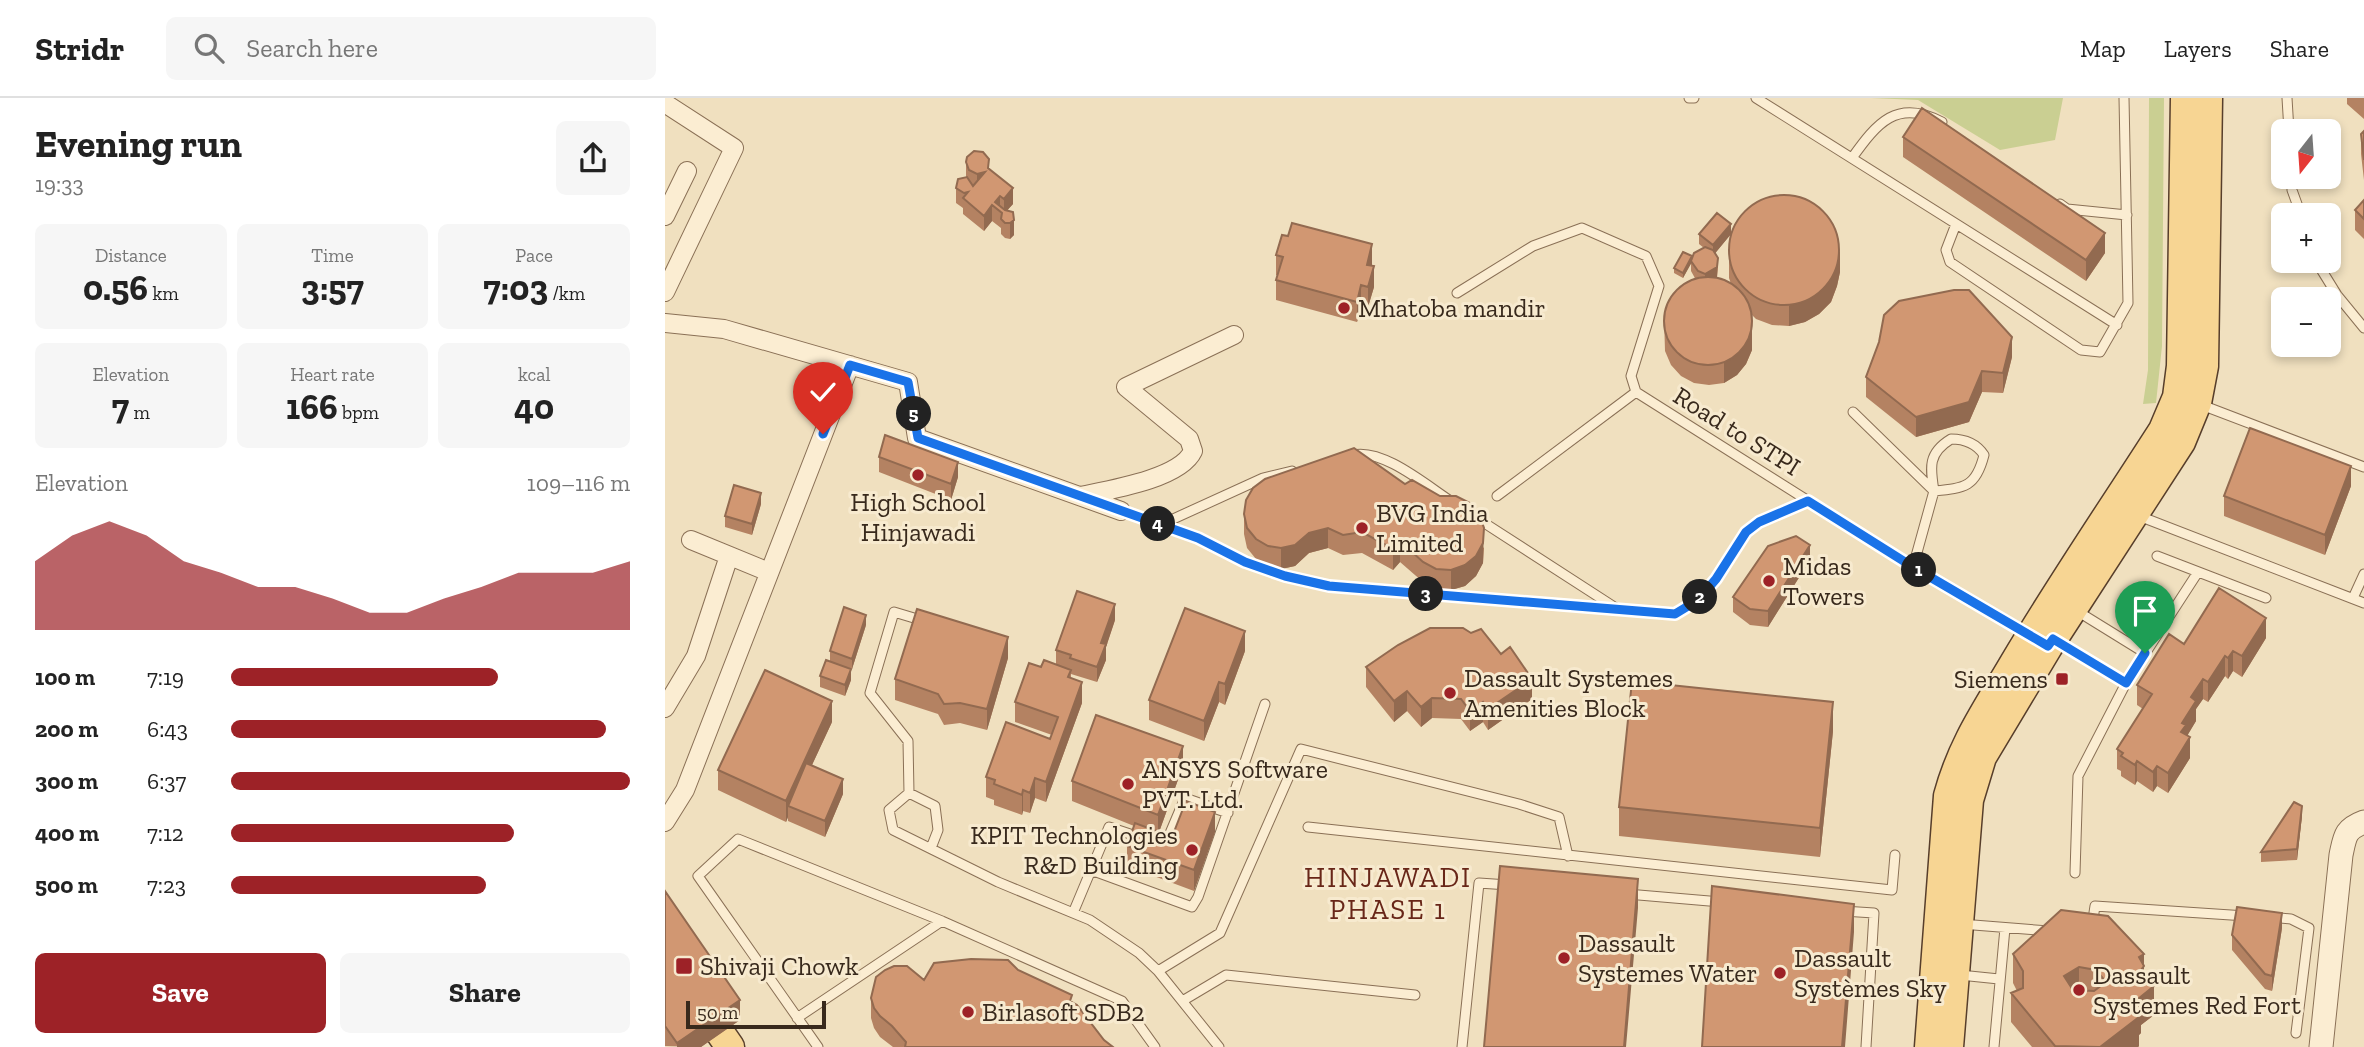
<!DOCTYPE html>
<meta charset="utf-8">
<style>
:root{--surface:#fff;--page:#f6f6f6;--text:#222;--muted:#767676;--line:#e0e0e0;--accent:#9d2227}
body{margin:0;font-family:"Zilla Slab",serif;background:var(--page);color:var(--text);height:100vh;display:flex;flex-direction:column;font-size:26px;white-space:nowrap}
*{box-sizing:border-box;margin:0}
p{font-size:23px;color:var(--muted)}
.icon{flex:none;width:38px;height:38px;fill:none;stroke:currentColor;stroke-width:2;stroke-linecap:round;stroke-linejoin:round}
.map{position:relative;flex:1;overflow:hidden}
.sheet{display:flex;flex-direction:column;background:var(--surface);width:665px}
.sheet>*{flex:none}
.needle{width:46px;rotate:197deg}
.fabs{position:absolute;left:1606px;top:21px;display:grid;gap:14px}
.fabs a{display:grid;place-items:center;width:70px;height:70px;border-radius:10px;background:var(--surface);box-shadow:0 4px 10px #0003;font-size:35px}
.scale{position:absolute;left:21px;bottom:18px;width:140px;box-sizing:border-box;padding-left:7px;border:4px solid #38291c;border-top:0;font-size:19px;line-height:24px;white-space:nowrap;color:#38291c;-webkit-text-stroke:5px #f7eacf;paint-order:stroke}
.pin{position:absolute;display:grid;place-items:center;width:60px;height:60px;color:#fff;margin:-72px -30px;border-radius:50% 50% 50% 0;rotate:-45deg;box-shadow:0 0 7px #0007}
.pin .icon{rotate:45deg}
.km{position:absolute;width:35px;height:35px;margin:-18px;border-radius:50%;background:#222;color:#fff;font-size:19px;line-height:35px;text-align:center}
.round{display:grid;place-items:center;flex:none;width:74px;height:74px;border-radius:10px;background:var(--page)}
.headline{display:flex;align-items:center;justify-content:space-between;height:119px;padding:0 35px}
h1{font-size:38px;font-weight:800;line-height:52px}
.metrics{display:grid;grid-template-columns:repeat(3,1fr);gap:10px;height:119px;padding:7px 35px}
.metrics div{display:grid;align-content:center;border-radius:10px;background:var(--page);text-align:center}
.metrics b{font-size:35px;font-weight:800}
.metrics small{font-size:19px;font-weight:400}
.metrics p{font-size:19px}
.chart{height:196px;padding:14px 35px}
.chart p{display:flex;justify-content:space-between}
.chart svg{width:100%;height:126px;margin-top:7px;fill:var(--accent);opacity:.7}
.cta{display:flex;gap:14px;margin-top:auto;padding:14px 35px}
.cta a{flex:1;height:80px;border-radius:10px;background:var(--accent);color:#fff;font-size:28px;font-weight:800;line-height:80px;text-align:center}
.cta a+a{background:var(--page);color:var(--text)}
ul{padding:0 35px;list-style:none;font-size:23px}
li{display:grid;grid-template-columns:112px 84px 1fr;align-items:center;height:52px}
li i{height:18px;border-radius:9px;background:var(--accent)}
header{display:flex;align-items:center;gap:42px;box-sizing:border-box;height:98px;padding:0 35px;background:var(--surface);border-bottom:2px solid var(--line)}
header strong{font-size:33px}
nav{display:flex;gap:38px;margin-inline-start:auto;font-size:24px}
.search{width:490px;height:63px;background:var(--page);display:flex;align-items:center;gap:18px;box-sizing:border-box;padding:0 24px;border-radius:10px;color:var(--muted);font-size:26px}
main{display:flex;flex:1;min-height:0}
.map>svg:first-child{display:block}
.green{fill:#cacf92}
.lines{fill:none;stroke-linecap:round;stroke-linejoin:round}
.service-casing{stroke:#8a7056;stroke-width:11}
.minor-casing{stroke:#8a7056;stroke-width:20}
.tertiary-casing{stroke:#8a7056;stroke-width:25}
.primary-casing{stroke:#573e2b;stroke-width:31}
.service{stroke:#fbedd2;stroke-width:9}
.minor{stroke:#fbedd2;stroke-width:18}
.tertiary{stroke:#fbedd2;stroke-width:23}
.primary{stroke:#f7d593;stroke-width:28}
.wall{fill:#b48262}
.shaded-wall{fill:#926a50}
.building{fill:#d19772;stroke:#926a50;stroke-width:2;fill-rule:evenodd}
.route-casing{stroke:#fff;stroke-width:14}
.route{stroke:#1a73e8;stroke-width:9}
.poi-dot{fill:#9d2227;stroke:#f7eacf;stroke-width:2.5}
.labels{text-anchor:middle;stroke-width:6;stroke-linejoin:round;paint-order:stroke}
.poi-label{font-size:26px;fill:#38291c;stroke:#f7eacf;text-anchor:start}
.street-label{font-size:26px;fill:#38291c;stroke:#f7eacf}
.neighbourhood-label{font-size:28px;letter-spacing:2px;fill:#682618;stroke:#f7eacf}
</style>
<header>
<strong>Stridr</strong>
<div class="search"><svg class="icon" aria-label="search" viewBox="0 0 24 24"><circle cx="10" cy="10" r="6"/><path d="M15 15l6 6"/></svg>Search here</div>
<nav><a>Map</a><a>Layers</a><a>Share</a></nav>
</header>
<main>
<section class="sheet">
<div class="headline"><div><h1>Evening run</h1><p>19:33</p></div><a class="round"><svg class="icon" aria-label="share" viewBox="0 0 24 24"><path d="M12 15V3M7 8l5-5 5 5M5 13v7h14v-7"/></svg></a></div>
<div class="metrics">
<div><p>Distance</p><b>0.56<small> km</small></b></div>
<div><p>Time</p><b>3:57</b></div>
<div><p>Pace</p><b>7:03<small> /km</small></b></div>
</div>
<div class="metrics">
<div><p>Elevation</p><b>7<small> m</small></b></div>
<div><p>Heart rate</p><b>166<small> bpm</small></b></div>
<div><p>kcal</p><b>40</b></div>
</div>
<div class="chart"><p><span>Elevation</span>109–116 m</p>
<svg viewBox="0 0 160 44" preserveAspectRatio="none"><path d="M0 44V20L10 11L20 6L30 11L40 20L50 24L60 29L70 29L80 33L90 38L100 38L110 33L120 29L130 24L140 24L150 24L160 20V44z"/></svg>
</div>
<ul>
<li><b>100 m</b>7:19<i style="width:67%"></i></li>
<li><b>200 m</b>6:43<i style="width:94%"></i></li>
<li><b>300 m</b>6:37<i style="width:100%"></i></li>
<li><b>400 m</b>7:12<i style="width:71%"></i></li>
<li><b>500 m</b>7:23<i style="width:64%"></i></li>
</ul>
<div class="cta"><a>Save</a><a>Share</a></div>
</section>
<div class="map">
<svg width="1699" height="949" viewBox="0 0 1699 949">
<rect width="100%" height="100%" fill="#f0e0bf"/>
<path class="green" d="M1206,0H1398L1390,42L1335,52L1253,2Z
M1484,0H1499L1497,248L1491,305L1478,306L1483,272Z"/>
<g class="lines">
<g class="service-casing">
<path id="service" d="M1024,0H1029
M1091,0L1452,227
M1622,0L1624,33
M1187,60C1212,25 1232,0 1277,24
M1627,79V92L1636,117
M1395,106L1402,111L1462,117
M1291,126L1281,152L1285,164L1416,252L1435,254L1463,205L1459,0
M1651,163L1672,197L1699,230
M792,195L868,148L917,130L981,158L994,188L966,278L971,294
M971,294L1248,469L1361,534
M1534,306L1699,369
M1188,314L1269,393L1248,469
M1286,341C1300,341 1311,345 1319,357C1311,389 1300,390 1269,393C1265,369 1263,355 1286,341Z
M688,357C718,350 762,388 787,404
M832,398L971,294
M456,413L532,440L580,464L619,478L664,488L1010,516L1033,502L1051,481L1081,434L1094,424L1143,403
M807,417L954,512
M1474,418L1699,505
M495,427L598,380L627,373
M1492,458L1601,500
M1688,500L1699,476
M1412,513L1480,555
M1393,544L1461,585
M244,695L243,643L205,595L229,514L259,523
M643,729L1227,792L1230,757
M500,747L520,700L563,715
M266,750L273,732L270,708L244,695L224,712L228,732L333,784L425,822L474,855L493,873L554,949
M426,772L527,809L533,799L600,606
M1410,775L1413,678L1461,585L1533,474
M962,796L1056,804
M1178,813L1209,815L1201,949
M408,815L444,729L477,740
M1605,819L1626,821L1644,830L1631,935
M277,823L457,903L490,949
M1296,826L1384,833
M1427,828L1430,808L1581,818
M493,873L555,835L636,651L854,706L894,719L903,758
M1295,877L1334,881
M519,902L561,877L750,897
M132,920L277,823L73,741L33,778L153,949
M797,949L814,785L843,787
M1329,949L1340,830"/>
</g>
<g class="minor-casing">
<path id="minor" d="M0,118L22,73
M0,194L69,50L1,6
M0,225L59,231L243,284L252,340L456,413
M415,398C444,392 515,381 528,353L524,341L461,289L569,237
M26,442L104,474
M0,610L31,558L64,458
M0,724L20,692L185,267"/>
</g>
<g class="tertiary-casing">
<path id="tertiary" d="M1656,949L1676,757C1680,738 1680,731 1699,724"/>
</g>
<g class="primary-casing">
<path id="primary" d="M0,855L65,949
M1264,949L1283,698C1297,646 1322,611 1349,565C1396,486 1448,410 1498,332L1512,299L1516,268L1520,0
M1284,949L1304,702L1317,659L1383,549L1516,344L1532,305L1539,268L1543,0"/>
</g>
<use href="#service" class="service"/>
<use href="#minor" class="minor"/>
<use href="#tertiary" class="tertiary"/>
<use href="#primary" class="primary"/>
</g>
<path class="wall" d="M1682,0H1699V21L1682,6Z
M1699,33V82L1696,56V36Z
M1238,39L1440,155L1421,183L1238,59Z
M301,64L324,71L348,106L342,112L349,137L345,141L340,140L336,136V130L327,123L319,133L298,116V110L291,105V90L301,80Z
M1699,102V141L1690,132V112Z
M1034,136H1066L1050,155L1053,170L1052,179L1050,180L1066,186L1064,180V144L1175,174L1172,188L1166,204L1154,216L1140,224L1124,228L1107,227L1091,221L1087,217V252L1081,266L1072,277L1059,285L1044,287L1029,285L1016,278L1006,267L1000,253L999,219L1031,182L1026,173V165L1018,180L1009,175V170L1039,150L1034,146Z
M611,157L707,168L709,189L703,209L696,207L692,224L611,202V182L613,178L611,177Z
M1347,259L1338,295L1317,294L1304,324L1251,339L1201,299V279Z
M214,359L293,379L286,402L214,374Z
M740,386L819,450L818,465L811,478L800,488L786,492L771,491L758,484L735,464L728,472L697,455L678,457L663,450L644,455L630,468L616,471L603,468L591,461L582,450L579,436V416Z
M1686,388L1660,457L1559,418V398Z
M96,406L87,437L60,429V418Z
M1145,462L1103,529L1085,527L1068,514V499Z
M450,522L441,549V562L432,584L406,576V580L417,605L381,704L370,700L365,715L358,713L357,717L329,707V702L321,699V679L385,641L387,637L350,624V604L376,569L391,567V552Z
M201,527L187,571L175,567L186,582L180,598L155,589V578L165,564V553Z
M1601,540L1577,579L1568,573L1563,581L1560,578L1543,604L1538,601L1531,611V623L1522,637L1525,660L1503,695L1492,688L1488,694L1472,683L1470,687L1456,678V673L1452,671V651L1478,611L1472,607V587L1519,546Z
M580,553L560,607L554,604L539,643L484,622V602Z
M343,560L322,632L295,625L279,627L273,616L230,602V581Z
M701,569L867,601L823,632L818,624L805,633L796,621L767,620L756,629L742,613L729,624L701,589Z
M167,624L147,667L178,696L160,739L123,723V719L121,724L53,692V672Z
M1168,633L1155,759L954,738V709Z
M518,668L494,734L507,739L550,734L529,793L462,768V748L469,728L407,703V683Z
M1637,718L1632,762L1596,764V754Z
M0,793L75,922L36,949L0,948Z
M1617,830L1607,893L1600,891L1567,852V837Z
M1348,856H1479V876L1489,917L1476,927V935L1474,937V948L1473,949H1367L1346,924V895L1352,893L1348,885Z
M353,872L407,904L439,942L448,949H228L215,939L209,930L206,920V900L259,882Z"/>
<path class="shaded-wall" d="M320,74L312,92V76Z
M348,90V106L339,116V101Z
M335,98V113L330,104Z
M327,107V123L319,133V118Z
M349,122V137L345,141V125Z
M1066,126V136L1048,158V147Z
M1440,135V155L1421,183V162Z
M707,146V167L702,187V167Z
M1175,153V174L1172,188L1166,204L1154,216L1140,224L1124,228V208Z
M1027,158V164L1018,180V175Z
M1053,160L1052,179L1040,186V176Z
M709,168V189L703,209V189Z
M696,187V207L692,224V204Z
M1087,217V252L1081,266L1072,277L1059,285V264Z
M1347,239V259L1338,295V275Z
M1317,273V294L1304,324L1251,339V319Z
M293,364V379L286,402V386Z
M1686,368V388L1660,457V437Z
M96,395V406L87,437V426Z
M663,430V450L644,455L630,468L616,471V450L644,435Z
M819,430L818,465L811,478L800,488L786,492V472Z
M735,443V464L728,472V451Z
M1145,447V462L1103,529V513Z
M450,506V522L441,549V562L432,584V569L436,545Z
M201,517V527L187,571V561Z
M1601,520V540L1577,579V558Z
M580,533V553L560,607V586Z
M343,539V560L322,632V611Z
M1568,553V573L1563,581V560Z
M1560,558V578L1543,604V584Z
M186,571V582L180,598V587Z
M867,581V601L823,632V611Z
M1538,581V601L1531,611V623L1521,640L1525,639V660L1503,695V675L1517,625L1526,599Z
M417,584V605L381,704V684Z
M554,584V604L539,643V623Z
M742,593V613L729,624V603Z
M767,600V620L756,629V609Z
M167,603V624L127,710L123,708V719L121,724V703Z
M818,604V624L805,633V613Z
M1168,604V633L1155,759V730Z
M518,648V668L493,737V717Z
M1472,663V683L1470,687V667Z
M1492,668V688L1488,694V674Z
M370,680V700L365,715V695Z
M178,681V696L160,739V723Z
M358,692V713L357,717V697Z
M1637,708V718L1632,762V751Z
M550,714V734L529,793V772Z
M973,781V810L961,949H959Z
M1189,806V834L1180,949H1177Z
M1617,815V830L1607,893V878Z
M1479,856V896L1489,888V917L1476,927V935L1474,937V948L1473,949H1435L1474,859Z
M1414,869V898L1399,907V878Z
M75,902V922L36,949H12V945Z"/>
<path class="building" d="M1257,10L1440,135L1421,162L1238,39Z
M1699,33V62L1696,36Z
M309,53L318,54L324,61L323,70L348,90L339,101L335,98L330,104L340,112L348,114L349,122L345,125H340L336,121L337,115L327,107L319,118L298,100L303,94L299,95L291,90L293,81L302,79L308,88L320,74L312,76L304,72L301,64L302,59Z
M1064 152a55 55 0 1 1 110 0a55 55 0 1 1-110 0Z
M1699,102V121L1690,112Z
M1052,115L1066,126L1048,147L1034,136Z
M627,125L707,146L702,167L709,168L703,189L696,187L692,204L611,182L618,159L611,157L617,137L623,138Z
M1040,149L1048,152L1053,160L1052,169L1040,176L1033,173L1026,163L1029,155Z
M1018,154L1027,158L1018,175L1009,170Z
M999 223a44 44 0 1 1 88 0a44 44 0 1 1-88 0Z
M1289,192H1304L1347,239L1338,275L1317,273L1304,304L1251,319L1201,279L1214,244L1219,217L1234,203Z
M1585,330L1686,368L1660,437L1559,398Z
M220,337L293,364L286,386L214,359Z
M689,350L740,386L747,382L775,398H791L805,405L814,416L819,430L818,445L811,458L800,467L786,472L771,471L758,464L735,443L728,451L697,434L678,437L663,430L644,435L630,447L616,450L603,448L591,441L582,430L579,416L581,402L588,390L600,381Z
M69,387L96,395L87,426L60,418Z
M1131,438L1145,447L1103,513L1085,511L1068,499L1103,448Z
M1554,490L1601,520L1577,558L1568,553L1563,560L1560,558L1543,584L1538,581L1526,599L1531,603L1517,625L1521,627L1516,634L1525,639L1503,675L1492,668L1488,674L1472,663L1470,667L1456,658L1458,655L1452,651L1487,596L1472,587L1504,536L1519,546Z
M412,493L450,506L436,545L441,546L432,569L405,560L406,557L391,552Z
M179,509L201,517L187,561L165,553Z
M520,510L580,533L560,586L554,584L539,623L484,602Z
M252,511L343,539L322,611L295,605L279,606L273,596L230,581Z
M765,530H798L806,535L816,531L836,556L845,549L867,581L823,611L818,604L805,613L796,601L767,600L756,609L742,593L729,603L701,569L733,547Z
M161,562L186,571L180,587L155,578Z
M379,562L406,572L403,579L417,584L381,684L370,680L365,695L358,692L357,697L329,686L330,682L321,679L341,624L385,641L393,619L350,604L364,565L376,569Z
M100,572L167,603L121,703L53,672Z
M967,583L1168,604L1155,730L954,709Z
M431,617L518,648L493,717L407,683Z
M141,665L178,681L160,723L123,708Z
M521,703L550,714L529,772L462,748L470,725L507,739Z
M1629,704L1637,708L1632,751L1596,754Z
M835,768L973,781L959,949H819Z
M1047,788L1189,806L1177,949H1037Z
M0,793L75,902L12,945L0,928Z
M1572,809L1617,815L1607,878L1600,876L1567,837Z
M1396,812L1443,818L1479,856L1474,859L1479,868L1476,872L1489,888L1473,901L1476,906L1469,913L1474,919L1435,949L1390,948L1346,895L1358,890V873L1348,856ZM1414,869L1431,872L1441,884L1429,893L1408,892L1399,878Z
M306,861L343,862L353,872L407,897L405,903L412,907L439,942L448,949H240L241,944L227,928L215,918L209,910L206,900L211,879L220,872L229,868H242L259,882L269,865Z"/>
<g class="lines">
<g class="route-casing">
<path id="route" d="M158,336L185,267L243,284L253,340L533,440L580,464L620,478L664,488L1010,516L1033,502L1051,481L1081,434L1094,424L1143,403L1248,469L1383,548L1388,541L1461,585L1480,555"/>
</g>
<use href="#route" class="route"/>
</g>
<g class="poi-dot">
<circle cx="679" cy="210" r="7"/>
<circle cx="253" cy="377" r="7"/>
<circle cx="697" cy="430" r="7"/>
<circle cx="1104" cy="483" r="7"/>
<rect x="1390" y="574" width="14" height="14" rx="3.5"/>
<circle cx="785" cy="595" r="7"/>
<circle cx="463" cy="686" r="7"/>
<circle cx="527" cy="752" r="7"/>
<circle cx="899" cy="860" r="7"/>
<rect x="10" y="859" width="18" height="18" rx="3.5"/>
<circle cx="1115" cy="875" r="7"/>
<circle cx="1414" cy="892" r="7"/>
<circle cx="303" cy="914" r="7"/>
</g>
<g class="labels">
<g class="poi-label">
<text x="693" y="219">Mhatoba mandir</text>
<text x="253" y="413" text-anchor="middle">High School<tspan x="253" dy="30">Hinjawadi</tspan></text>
<text x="711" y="424">BVG India<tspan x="711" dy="30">Limited</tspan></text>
<text x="1118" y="477">Midas<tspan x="1118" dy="30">Towers</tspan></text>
<text x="799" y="589">Dassault Systemes<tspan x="799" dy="30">Amenities Block</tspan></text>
<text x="1383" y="590" text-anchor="end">Siemens</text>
<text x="477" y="680">ANSYS Software<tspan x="477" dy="30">PVT. Ltd.</tspan></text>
<text x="513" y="746" text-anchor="end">KPIT Technologies<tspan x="513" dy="30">R&amp;D Building</tspan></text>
<text x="913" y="854">Dassault<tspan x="913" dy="30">Systemes Water</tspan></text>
<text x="1129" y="869">Dassault<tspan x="1129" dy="30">Systèmes Sky</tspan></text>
<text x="35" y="877">Shivaji Chowk</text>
<text x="1428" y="886">Dassault<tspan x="1428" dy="30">Systemes Red Fort</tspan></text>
<text x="317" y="923">Birlasoft SDB2</text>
</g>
<g class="street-label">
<text transform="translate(1072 333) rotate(32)" y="9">Road to STPI</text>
</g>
<g class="neighbourhood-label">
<text x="723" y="789">HINJAWADI<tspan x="723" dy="32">PHASE 1</tspan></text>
</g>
</g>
</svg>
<div class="fabs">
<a><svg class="needle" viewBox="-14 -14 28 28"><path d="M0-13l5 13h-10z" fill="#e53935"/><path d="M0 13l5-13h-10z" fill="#767676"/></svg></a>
<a>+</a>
<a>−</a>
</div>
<div class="scale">50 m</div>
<div class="pin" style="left:1480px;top:555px;background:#1e9e55"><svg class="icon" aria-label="arrive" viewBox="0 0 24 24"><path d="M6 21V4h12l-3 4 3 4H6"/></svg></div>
<div class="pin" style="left:158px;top:336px;background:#d93025"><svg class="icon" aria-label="check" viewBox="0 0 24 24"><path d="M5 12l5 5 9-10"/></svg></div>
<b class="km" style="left:1254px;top:472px">1</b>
<b class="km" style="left:1035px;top:499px">2</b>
<b class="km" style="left:761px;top:496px">3</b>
<b class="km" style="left:493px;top:426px">4</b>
<b class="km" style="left:249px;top:316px">5</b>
</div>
</main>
